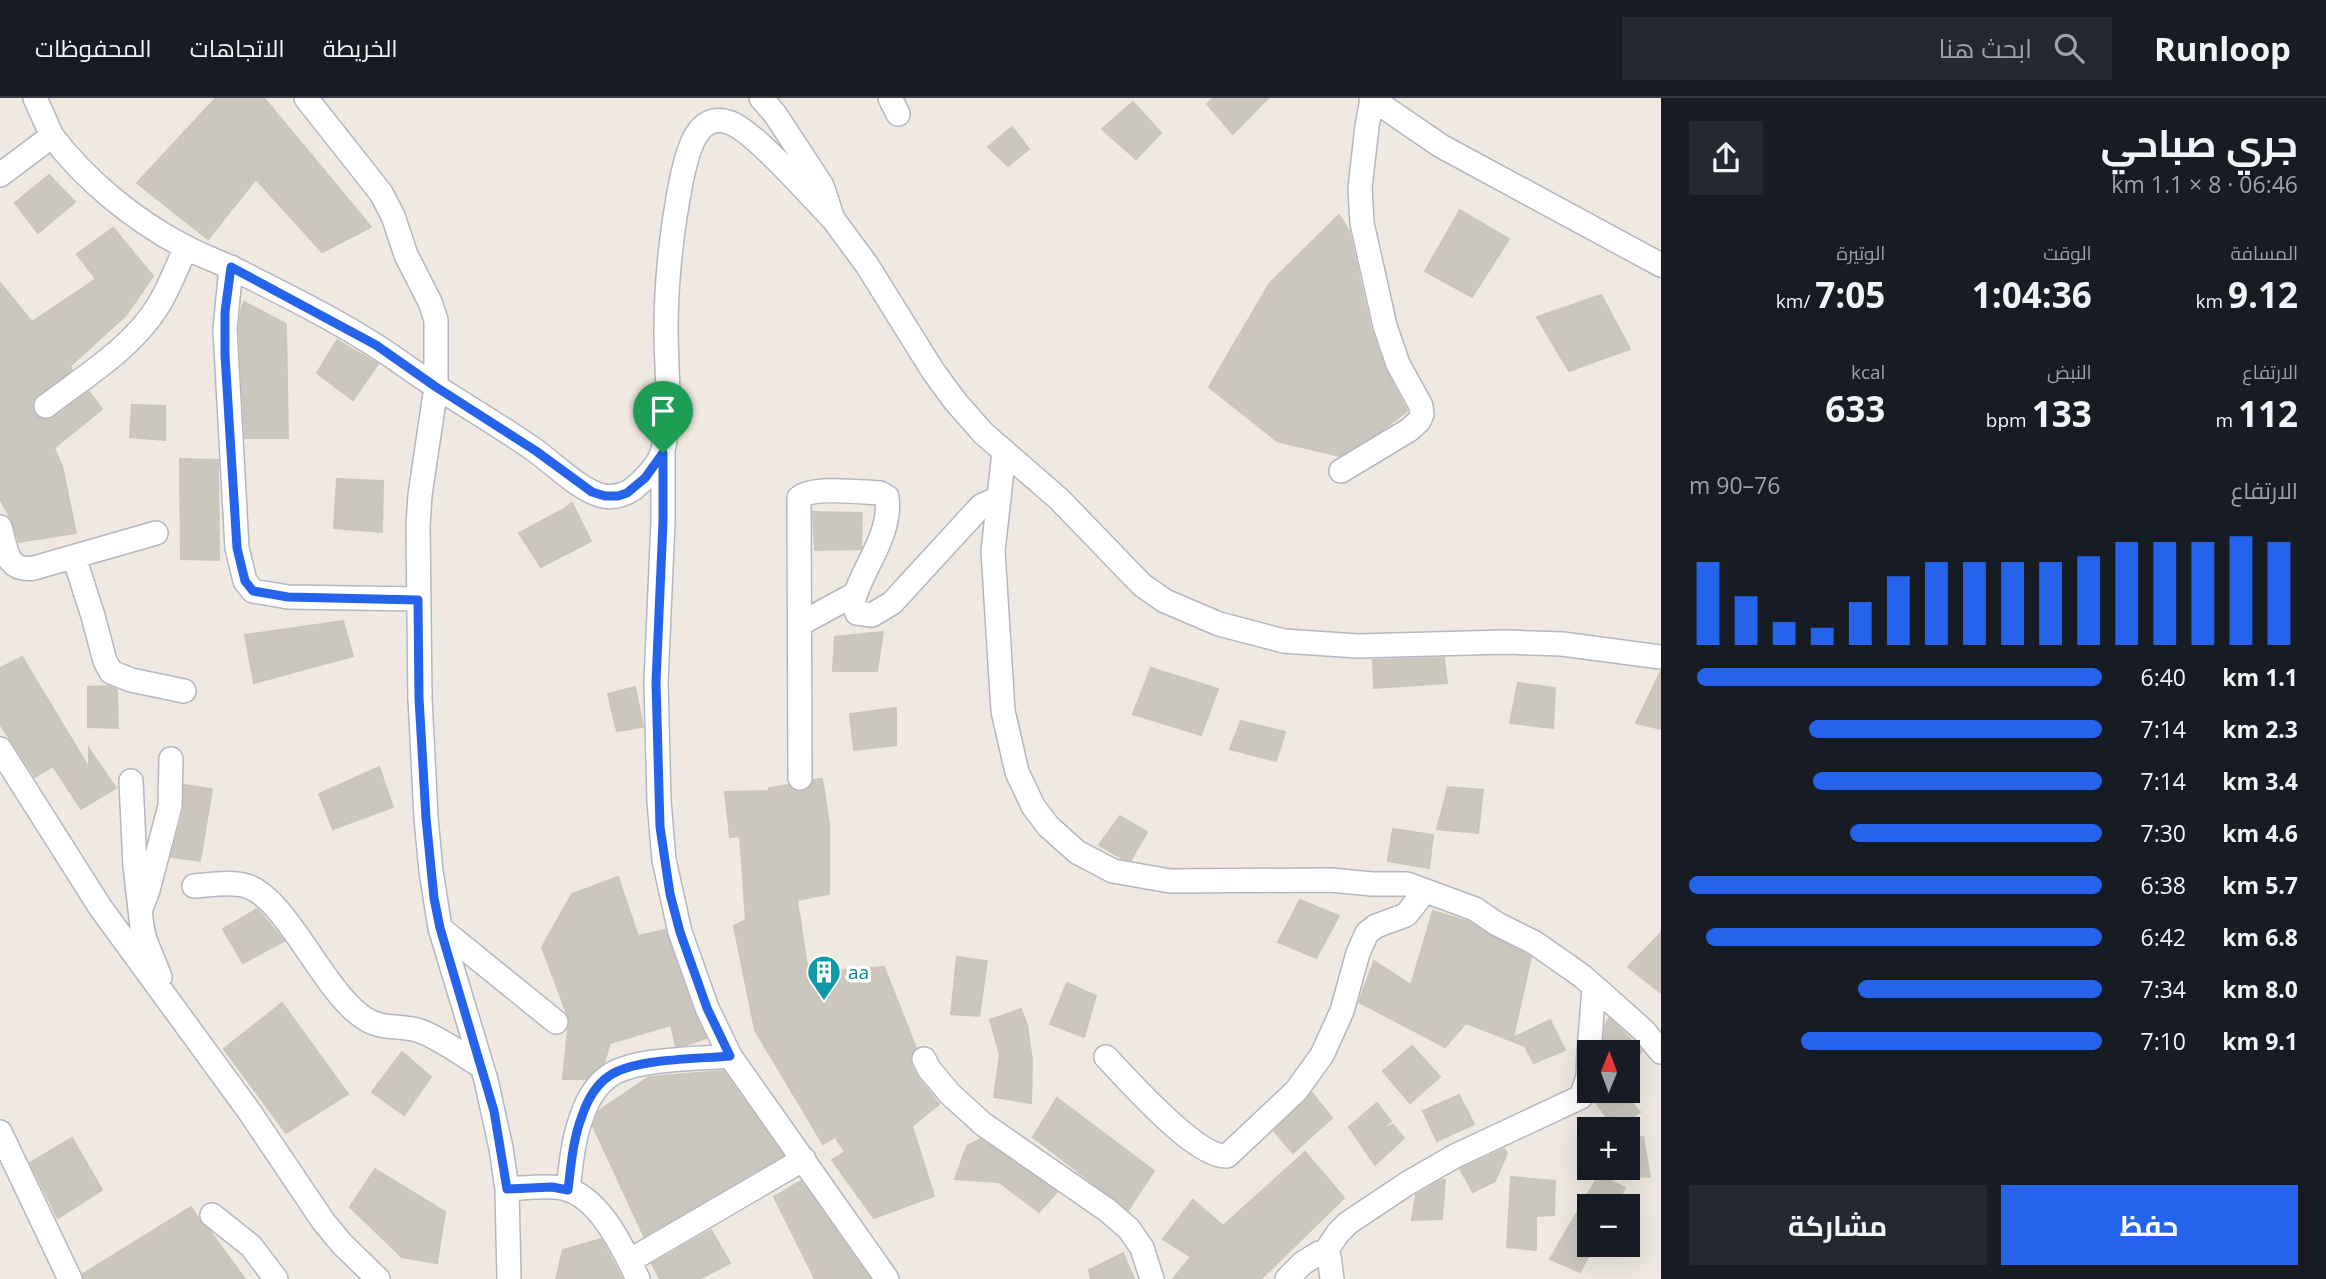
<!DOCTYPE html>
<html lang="ar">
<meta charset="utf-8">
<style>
:root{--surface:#171b24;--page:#242831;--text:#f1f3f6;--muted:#9ea1a6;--line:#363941;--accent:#2563eb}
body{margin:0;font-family:"Open Sans",Cairo,sans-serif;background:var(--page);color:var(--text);direction:rtl;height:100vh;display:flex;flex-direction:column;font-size:26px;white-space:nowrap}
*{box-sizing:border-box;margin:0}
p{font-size:23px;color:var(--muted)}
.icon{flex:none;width:38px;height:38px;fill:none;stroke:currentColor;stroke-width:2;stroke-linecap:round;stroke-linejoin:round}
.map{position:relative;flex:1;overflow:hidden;direction:ltr}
.sheet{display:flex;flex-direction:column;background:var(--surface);width:665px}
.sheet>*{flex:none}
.needle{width:46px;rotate:1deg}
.fabs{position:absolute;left:1577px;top:942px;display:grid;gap:14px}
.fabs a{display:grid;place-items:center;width:63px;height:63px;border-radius:0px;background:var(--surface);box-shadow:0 7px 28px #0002;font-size:35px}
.pin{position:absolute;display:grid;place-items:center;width:60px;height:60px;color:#fff;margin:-72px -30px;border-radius:50% 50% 50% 0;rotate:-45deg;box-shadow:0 0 7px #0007}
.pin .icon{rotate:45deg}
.round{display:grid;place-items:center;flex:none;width:74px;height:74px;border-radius:0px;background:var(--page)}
.summary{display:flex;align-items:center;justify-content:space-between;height:119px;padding:0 28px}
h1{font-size:38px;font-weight:700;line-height:52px}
.figures{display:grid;grid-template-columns:repeat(3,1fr);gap:10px;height:119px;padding:7px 28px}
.figures div{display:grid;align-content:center}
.figures b{font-size:35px;font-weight:700}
.figures small{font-size:19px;font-weight:400}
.figures p{font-size:19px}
.chart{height:196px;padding:14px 28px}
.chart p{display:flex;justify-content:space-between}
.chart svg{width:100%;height:126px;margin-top:7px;stroke:var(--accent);stroke-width:6}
.action{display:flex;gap:14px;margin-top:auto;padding:14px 28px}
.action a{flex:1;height:80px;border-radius:0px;background:var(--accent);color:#fff;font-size:28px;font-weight:700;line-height:80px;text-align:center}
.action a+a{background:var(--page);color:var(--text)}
ul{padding:0 28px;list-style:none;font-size:23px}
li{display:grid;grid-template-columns:112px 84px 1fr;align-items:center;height:52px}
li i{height:18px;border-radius:9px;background:var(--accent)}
header{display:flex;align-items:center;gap:42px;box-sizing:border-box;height:98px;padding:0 35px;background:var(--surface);border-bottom:2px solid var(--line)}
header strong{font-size:33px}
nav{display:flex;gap:38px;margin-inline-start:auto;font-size:24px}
.search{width:490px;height:63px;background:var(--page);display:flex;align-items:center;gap:18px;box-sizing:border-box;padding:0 24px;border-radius:0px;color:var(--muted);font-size:26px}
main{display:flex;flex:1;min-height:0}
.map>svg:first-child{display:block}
.building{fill:#cbc7bf;stroke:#cbc5ba;stroke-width:2}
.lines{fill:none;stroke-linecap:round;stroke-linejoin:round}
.minor-casing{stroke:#b4b7c1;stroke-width:26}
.minor{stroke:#fff;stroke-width:23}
.route-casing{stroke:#fff;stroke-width:14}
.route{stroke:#2563eb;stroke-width:9}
.labels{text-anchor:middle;stroke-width:7;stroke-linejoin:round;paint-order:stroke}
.culture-label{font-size:19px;fill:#0d838f;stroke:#fff;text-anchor:start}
</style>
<header>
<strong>Runloop</strong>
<div class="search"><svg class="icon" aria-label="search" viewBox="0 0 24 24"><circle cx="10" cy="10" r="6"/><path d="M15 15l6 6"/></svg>ابحث هنا</div>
<nav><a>الخريطة</a><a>الاتجاهات</a><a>المحفوظات</a></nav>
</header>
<main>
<section class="sheet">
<div class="summary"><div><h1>جري صباحي</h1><p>06:46 · 8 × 1.1 km</p></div><a class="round"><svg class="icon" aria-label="share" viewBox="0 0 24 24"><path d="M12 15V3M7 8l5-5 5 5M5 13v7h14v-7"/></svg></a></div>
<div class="figures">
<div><p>المسافة</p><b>9.12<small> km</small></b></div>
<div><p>الوقت</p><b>1:04:36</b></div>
<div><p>الوتيرة</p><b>7:05<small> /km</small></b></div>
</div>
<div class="figures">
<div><p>الارتفاع</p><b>112<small> m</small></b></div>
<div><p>النبض</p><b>133<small> bpm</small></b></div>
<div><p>kcal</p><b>633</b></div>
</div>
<div class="chart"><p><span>الارتفاع</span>76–90 m</p>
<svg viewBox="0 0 160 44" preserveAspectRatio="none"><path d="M5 44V15M15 44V27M25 44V36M35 44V38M45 44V29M55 44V20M65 44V15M75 44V15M85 44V15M95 44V15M105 44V13M115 44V8M125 44V8M135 44V8M145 44V6M155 44V8"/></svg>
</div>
<ul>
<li><b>1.1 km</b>6:40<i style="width:98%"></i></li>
<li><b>2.3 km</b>7:14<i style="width:71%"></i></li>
<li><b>3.4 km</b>7:14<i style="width:70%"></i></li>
<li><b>4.6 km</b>7:30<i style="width:61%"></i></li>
<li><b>5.7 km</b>6:38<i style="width:100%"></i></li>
<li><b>6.8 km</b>6:42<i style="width:96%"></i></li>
<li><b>8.0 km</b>7:34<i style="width:59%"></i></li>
<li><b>9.1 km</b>7:10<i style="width:73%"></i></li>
</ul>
<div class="action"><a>حفظ</a><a>مشاركة</a></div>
</section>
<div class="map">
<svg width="1661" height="1181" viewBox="0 0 1661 1181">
<rect width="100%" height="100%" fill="#efe9e1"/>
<path class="building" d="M216,0H264L371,129L322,154L256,81L208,141L137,85Z
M1213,0H1268L1233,36L1207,6Z
M1133,4L1161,35L1136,61L1102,31Z
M1012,29L1029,51L1008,68L988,49Z
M49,77L75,104L38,135L15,105Z
M1460,112L1509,141L1472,199L1425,173Z
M1339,117L1349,133L1371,231L1385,271L1407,313L1381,333L1339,358L1277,343L1209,289L1269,186Z
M113,130L153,178L126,217L70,268L72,272L33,302L32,309L34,316L40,320L47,322L54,319L89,294L102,311L54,350L62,368L76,435L19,444L13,425L0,401V185L32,224L96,181L77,156Z
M1601,197L1630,251L1569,273L1537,219Z
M244,204L286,226L288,340H245L239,231L241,212Z
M337,242L378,266L353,302L317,275Z
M132,307L165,308V342L130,339Z
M180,361L218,362L219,462L181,461Z
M337,381L383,383L382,434L334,430Z
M572,405L591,443L541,469L519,435L564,411Z
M813,414L862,415L861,451L815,452Z
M343,523L353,558L254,585L245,537Z
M883,534L877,573H833L835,539Z
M22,559L89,670V651L116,690L81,711L53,668L35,679L0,626V570Z
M1444,560L1447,585L1374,590L1373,562Z
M1151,570L1218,591L1201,637L1133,616Z
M1661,573V631L1636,625Z
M1518,585L1555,590L1553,630L1510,625Z
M109,588L117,592L118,630L88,629V589Z
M635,589L643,629L617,633L608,596Z
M896,610V647L854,652L850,616Z
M1241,623L1285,634L1276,663L1230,651Z
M379,669L393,709L333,731L319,696Z
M822,681L829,725V796L797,802L808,875L884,869L916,950L910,959L911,967L918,980L939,1006L912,1028L934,1098L874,1120L832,1062L845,1054L835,1039L823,1046L755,932L734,828L746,822L740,738L730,739L725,694L769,693V690L788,687L794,692L801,694L808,692L813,682Z
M184,687L212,691L200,763L171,759L184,711Z
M1448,689L1483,692L1478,735L1437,731Z
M1120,718L1147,734L1131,762L1123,761L1099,747Z
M1393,731L1433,737L1429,770L1388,763Z
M618,779L638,838L665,832L694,915L706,940L686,947L676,948L671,927L610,945L604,965L586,981H563L569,921L542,849L572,796Z
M1300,802L1339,818L1316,860L1278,844Z
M257,811L284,843L243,865L223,831Z
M1433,813L1469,824L1491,838L1531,859L1513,940L1550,922L1565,952L1534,965L1525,948L1466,925L1445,949L1359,904L1374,863L1411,887Z
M1661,835V895L1628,869Z
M957,859L987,863L979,918L951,916Z
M1067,885L1096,898L1084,939L1050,926Z
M282,905L348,996L286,1035L224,951Z
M1021,911L1027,927L1032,962L1031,1005L994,999L1000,957L990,922Z
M1609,920L1642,953L1628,973V954H1615L1604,942L1605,928Z
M1412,948L1440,979L1410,1005L1383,973Z
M402,954L431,979L404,1017L372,994Z
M723,973L783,1057L644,1138L593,1028L599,1013L649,979Z
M1601,992H1621L1640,1014L1615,1031L1595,1003Z
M1312,995L1332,1020L1293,1055L1274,1033Z
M1459,997L1474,1026L1437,1043L1423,1013Z
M1057,1000L1154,1073L1128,1112L1033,1039Z
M1377,1005L1391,1023L1379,1033L1393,1027L1404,1040L1375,1067L1349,1029Z
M1643,1039L1650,1079L1628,1078V1040Z
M72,1040L102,1092L58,1120L30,1065Z
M981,1041L1057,1094L1039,1114L999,1084L955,1081L967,1048Z
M1504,1051L1507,1055L1495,1083L1473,1094L1460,1071Z
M1305,1054L1344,1100L1261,1181H1173L1191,1159L1163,1141L1193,1102L1223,1128Z
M375,1071L445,1114L437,1165L402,1159L350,1109Z
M1599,1077L1625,1090L1615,1108H1589V1146H1595L1580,1174L1550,1161Z
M1511,1079L1555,1083L1554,1117L1536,1118V1152L1507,1149Z
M1442,1082H1445L1442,1121L1412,1122L1416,1097Z
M801,1083L870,1181H815L774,1099Z
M191,1109L203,1127L209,1132L245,1181H84L83,1176Z
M711,1132L730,1165L699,1181H660L652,1166Z
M601,1141L622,1181H556L563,1152Z
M1123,1155L1134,1181H1091L1089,1172Z"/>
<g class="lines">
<g class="minor-casing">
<path id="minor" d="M35,0L52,38
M306,0L381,95L393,118L406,157L430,204L436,222V289L420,397L418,428L420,600L426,720L431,773L440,830L486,982L501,1050L507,1091L509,1181
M761,0L775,16L813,74L822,88L833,121L867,167L933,273L955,303L983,335L1059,401L1142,487L1165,503L1219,526L1284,543L1357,548L1506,544L1562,546L1661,559
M890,0L898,16
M1371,0L1441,48L1661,167
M0,77L52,38C86,83 134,122 185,149C204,159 223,165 242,175C300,204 358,233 410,271C451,300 495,324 536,353C555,367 581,393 603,398C614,400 624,397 633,391C644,382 660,366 663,352C672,314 666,272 666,233C666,181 671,136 681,84C686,62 694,13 728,24C753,31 812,100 833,121
M231,169L225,231L237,450L245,483L253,493L288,499L418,501
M46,308C84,279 132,250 158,208C169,190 177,169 186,149
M663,355V424L656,584L659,703L664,762L680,834L707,910L730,958L887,1181
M1341,373L1409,332L1419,323L1422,316L1421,308L1398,266L1385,228L1362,125L1360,90L1367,28L1372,1
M999,400L993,453L1003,613L1017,674L1033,708L1048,728L1077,754L1113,773L1170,783L1331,782L1372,786H1407L1475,811L1497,826L1535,845L1582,878L1606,899L1644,933L1661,954
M0,429C7,451 5,474 34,470L156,435
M74,459L93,518L105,563L111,574L131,582L184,593
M800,526L855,496
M0,651L100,809L249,1013L323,1123L342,1146L378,1181
M800,680L799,400C811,388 861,394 880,395L887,399C892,438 862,469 853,504L857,515L872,517L892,505L981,408L999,400L1004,353
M131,683L135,768L142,829L145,842L160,879
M194,788C210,787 231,783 247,788C287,801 323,893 364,920C383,933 401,926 420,933C442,941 462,957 481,968
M142,808L148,792L170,708L171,661
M440,830L556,924
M1589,954L1594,889
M1106,959C1129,983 1196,1060 1227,1058L1296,993L1322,957L1342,913L1358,855L1367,835L1376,828L1406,817L1425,793
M924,961L929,971L950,996L983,1026L1107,1112L1129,1131L1142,1150L1152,1181
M0,1034L70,1181
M507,1091C525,1090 544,1087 562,1090C599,1097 623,1150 638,1181
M568,1092C571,1067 573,1041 582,1018C587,1003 596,987 609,978C634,960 699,961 730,958
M212,1117L251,1148L276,1181
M1324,1156L1338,1135L1348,1125L1408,1085L1455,1058L1581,999L1588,979L1589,954
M629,1163L804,1061
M1287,1181L1303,1165L1319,1155L1329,1158L1332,1181"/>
</g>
<use href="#minor" class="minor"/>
</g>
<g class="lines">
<g class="route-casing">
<path id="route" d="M231,169L376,247L436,289L536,353L592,394L605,398H618L627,395L645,380L663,355V424L656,584L660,729L670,796L680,834L707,910L730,958C699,961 634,960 609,978C596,987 587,1003 582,1018C573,1041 571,1067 568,1092L552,1089L507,1091L494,1013L440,830L434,800L426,720L419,600L418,502L288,499L253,493L245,483L237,450L225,257V214Z"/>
</g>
<use href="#route" class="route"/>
</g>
<defs>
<g id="building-pin" transform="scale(1.75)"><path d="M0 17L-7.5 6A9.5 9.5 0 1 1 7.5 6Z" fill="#0f9aa8" stroke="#fff"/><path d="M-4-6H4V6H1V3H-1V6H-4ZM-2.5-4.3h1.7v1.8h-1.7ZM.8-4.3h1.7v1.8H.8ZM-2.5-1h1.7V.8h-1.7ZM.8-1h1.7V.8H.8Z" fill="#fff"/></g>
</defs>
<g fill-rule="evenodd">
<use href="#building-pin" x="824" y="874"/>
</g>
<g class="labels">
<g class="culture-label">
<text x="848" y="881">aa</text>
</g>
</g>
</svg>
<div class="fabs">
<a><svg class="needle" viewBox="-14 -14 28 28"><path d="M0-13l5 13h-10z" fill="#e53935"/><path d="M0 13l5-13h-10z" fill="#9ea1a6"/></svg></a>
<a>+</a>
<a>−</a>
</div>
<div class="pin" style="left:663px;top:355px;background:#1e9e55"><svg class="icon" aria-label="arrive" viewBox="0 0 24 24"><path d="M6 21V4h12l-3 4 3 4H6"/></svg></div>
</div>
</main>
